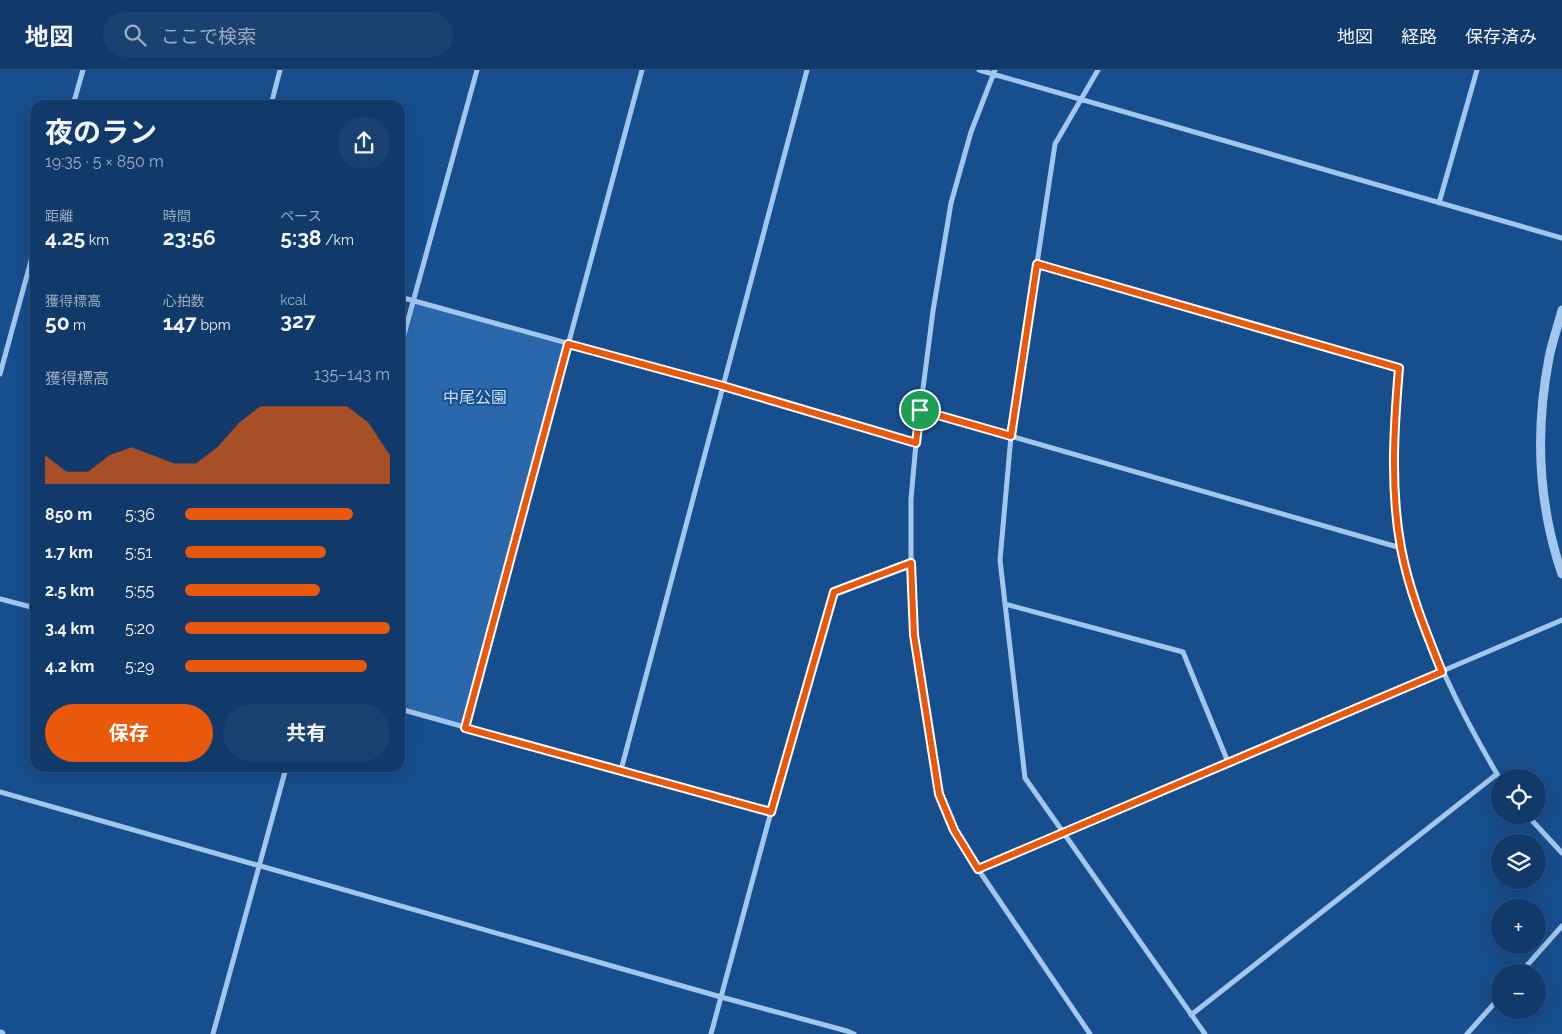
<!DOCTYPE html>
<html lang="ja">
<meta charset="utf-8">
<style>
:root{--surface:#113a6a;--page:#1a4170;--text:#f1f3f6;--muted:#9cadc1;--line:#30547e;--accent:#ea580c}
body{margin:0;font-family:Raleway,"Noto Sans JP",sans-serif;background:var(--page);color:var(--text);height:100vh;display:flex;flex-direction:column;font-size:19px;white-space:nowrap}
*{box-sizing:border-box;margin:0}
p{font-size:16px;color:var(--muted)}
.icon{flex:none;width:28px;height:28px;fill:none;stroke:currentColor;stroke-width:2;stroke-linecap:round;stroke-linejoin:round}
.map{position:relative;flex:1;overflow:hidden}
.panel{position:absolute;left:30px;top:30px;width:375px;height:672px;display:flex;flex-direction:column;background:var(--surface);border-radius:15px;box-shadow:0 5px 20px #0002,0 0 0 1px var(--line)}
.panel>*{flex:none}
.tools{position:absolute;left:1491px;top:699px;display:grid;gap:10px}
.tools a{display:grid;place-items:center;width:55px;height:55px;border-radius:50%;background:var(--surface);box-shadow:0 5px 20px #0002,0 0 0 1px var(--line);font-size:25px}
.pin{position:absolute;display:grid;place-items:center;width:42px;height:42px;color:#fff;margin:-21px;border:2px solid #fff;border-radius:50%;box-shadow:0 1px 5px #0007}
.round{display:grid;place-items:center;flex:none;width:52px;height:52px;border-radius:26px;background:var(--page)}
.overview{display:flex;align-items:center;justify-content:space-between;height:85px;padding:0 15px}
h1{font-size:28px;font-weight:700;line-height:38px}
.stats{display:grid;grid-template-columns:repeat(3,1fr);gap:8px;height:85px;padding:5px 15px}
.stats div{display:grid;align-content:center}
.stats b{font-size:21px;font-weight:700}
.stats small{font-size:14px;font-weight:400}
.stats p{font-size:14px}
.chart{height:140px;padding:10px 15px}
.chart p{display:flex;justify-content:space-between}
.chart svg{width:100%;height:90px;margin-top:5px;fill:var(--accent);opacity:.7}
.primary-button{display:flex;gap:10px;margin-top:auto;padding:10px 15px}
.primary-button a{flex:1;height:58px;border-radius:30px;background:var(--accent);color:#fff;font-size:20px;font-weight:700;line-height:58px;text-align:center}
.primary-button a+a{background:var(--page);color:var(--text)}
ul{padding:0 15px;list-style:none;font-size:16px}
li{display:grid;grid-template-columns:80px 60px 1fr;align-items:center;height:38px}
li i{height:12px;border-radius:6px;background:var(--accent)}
header{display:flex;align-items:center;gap:30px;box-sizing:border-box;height:70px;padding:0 25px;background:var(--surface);border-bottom:1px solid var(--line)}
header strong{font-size:24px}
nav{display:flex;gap:28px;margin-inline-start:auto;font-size:18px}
.search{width:350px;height:45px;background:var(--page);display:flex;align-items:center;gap:12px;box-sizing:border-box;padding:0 18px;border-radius:28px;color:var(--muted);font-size:19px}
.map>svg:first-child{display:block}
.green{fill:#2a68ab}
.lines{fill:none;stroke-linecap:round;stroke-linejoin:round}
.minor{stroke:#a2c7ef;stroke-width:5}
.tertiary{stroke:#a2c7ef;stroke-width:9}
.route-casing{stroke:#fff;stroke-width:10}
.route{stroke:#ea580c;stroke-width:6}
.labels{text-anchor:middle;stroke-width:4;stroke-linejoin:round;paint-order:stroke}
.park-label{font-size:16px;fill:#c9e1fb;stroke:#174e8d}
</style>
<header>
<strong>地図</strong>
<div class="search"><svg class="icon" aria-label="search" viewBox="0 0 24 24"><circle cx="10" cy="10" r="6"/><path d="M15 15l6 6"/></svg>ここで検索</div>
<nav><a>地図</a><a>経路</a><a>保存済み</a></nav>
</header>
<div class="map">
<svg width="1562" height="964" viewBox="0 0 1562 964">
<rect width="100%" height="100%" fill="#174e8d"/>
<path class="green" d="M413,231L569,274L465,658L400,639V279Z"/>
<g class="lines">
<path class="minor" d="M979,0L1562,168
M995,0L971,62L951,133L933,241L916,373L911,429V493L914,565L939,724L953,760L978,799L1090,964
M1098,0L1055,74L1011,366L1000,490L1025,708L1205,964
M73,35L83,0
M271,35L280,0
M1439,133L1477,0
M1037,194L1399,298C1394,358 1392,417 1401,476C1403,495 1410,513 1416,531C1436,594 1466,652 1500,709
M400,227L723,316L916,373
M400,279L477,0
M0,304L35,176
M920,340L1401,478
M0,529L35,538
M1005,534L1183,582L1228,692
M400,639L771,742
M465,658L642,0
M621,700L807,0
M0,722L721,927L847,961L854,964
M1527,745L1562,783
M978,799L1562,550
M1521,902L1562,856
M1191,945L1497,704
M213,964L286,698
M711,964L771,742L834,522L911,493
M1467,964L1500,927"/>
<path class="tertiary" d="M1562,240C1558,256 1552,272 1549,288C1535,361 1538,434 1562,504
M0,964H1"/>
</g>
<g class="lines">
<g class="route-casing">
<path id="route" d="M1037,194L1399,298C1394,357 1390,419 1401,478C1409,521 1426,562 1442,602L978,799L954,760L939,724L914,565L911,493L834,522L771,742L465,658L568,274L723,316L916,373L920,340L1011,366Z"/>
</g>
<use href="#route" class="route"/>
</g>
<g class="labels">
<g class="park-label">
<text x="475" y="333">中尾公園</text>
</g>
</g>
</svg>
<div class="tools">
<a><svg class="icon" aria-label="locate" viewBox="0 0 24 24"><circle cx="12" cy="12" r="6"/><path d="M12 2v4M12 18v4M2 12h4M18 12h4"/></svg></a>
<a><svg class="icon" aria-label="layers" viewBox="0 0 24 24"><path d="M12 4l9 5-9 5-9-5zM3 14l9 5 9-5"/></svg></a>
<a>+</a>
<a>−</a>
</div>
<div class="pin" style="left:920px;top:340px;background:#1e9e55"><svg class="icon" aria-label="arrive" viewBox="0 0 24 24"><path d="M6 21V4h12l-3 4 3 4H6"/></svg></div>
<section class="panel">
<div class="overview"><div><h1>夜のラン</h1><p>19:35 · 5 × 850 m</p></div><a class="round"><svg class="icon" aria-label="share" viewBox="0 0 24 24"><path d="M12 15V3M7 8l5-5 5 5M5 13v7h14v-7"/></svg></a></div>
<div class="stats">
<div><p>距離</p><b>4.25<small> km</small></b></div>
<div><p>時間</p><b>23:56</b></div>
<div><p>ペース</p><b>5:38<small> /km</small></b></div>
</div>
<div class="stats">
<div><p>獲得標高</p><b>50<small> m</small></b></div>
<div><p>心拍数</p><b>147<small> bpm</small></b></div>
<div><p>kcal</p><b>327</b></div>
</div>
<div class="chart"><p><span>獲得標高</span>135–143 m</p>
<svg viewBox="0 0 160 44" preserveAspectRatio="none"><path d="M0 44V30L10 38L20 38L30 30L40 26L50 30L60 34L70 34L80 26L90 14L100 6L110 6L120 6L130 6L140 6L150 14L160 30V44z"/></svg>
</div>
<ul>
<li><b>850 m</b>5:36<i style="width:82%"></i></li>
<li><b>1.7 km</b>5:51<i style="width:69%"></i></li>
<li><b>2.5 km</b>5:55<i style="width:66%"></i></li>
<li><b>3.4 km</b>5:20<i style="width:100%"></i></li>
<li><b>4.2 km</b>5:29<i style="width:89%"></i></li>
</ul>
<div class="primary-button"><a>保存</a><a>共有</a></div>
</section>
</div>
